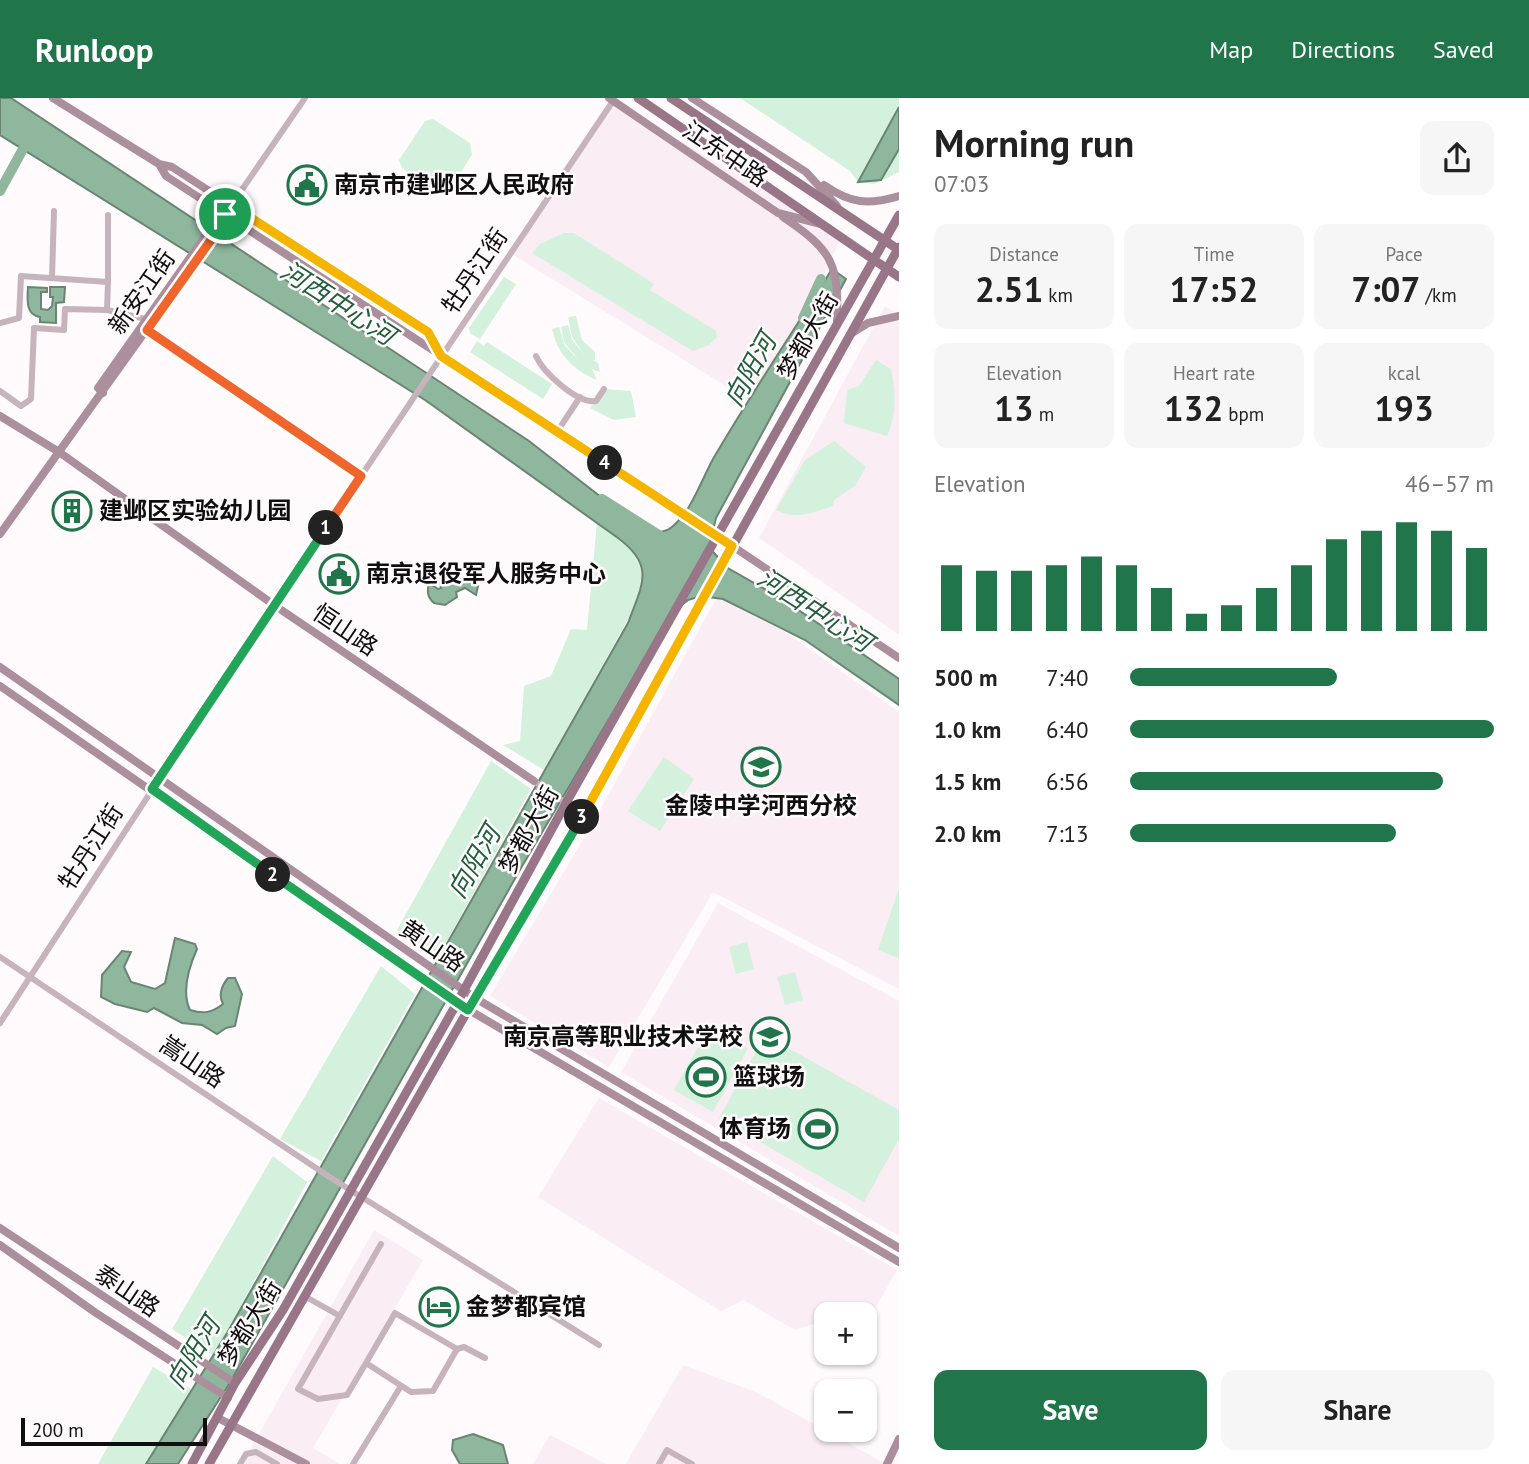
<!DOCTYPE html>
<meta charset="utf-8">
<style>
:root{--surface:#fff;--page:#f6f6f6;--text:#222;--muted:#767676;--accent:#20764a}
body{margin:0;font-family:"PT Sans","Noto Sans SC",sans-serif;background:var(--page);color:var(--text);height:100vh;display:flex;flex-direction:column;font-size:26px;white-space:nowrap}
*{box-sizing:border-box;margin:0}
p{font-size:23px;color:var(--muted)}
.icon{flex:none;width:38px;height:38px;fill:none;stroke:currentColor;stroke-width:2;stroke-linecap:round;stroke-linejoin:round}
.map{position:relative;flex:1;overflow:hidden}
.details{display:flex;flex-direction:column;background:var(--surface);width:630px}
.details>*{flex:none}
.fabs{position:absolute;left:814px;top:1204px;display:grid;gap:14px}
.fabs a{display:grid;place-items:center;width:63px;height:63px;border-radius:14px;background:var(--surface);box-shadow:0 2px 5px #0004;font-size:35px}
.scale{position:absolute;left:21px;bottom:18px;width:186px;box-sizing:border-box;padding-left:7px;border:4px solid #100f10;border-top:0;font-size:19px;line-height:24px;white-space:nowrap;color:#100f10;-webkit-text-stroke:5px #fffafc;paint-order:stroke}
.pin{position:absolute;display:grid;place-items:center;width:60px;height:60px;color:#fff;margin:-30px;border:4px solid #fff;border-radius:50%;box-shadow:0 2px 7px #0007}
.km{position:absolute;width:35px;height:35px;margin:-18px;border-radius:50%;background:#222;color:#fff;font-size:19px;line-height:35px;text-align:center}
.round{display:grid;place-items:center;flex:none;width:74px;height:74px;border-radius:14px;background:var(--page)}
.summary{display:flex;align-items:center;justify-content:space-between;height:119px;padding:0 35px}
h1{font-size:38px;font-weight:700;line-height:52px}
.stats{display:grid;grid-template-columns:repeat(3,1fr);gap:10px;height:119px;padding:7px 35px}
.stats div{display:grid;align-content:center;border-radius:14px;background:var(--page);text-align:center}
.stats b{font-size:35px;font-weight:700}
.stats small{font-size:19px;font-weight:400}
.stats p{font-size:19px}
.chart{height:196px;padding:14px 35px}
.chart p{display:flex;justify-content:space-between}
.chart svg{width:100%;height:126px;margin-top:7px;stroke:var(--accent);stroke-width:6}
.button{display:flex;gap:14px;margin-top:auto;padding:14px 35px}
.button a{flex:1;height:80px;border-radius:14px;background:var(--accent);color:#fff;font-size:28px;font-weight:700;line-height:80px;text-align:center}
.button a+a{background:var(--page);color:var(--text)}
ul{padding:0 35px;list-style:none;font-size:23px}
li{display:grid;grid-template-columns:112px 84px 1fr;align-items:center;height:52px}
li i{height:18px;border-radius:9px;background:var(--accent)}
header{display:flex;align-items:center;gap:42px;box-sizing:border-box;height:98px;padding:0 35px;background:var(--accent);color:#fff}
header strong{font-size:33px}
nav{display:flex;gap:38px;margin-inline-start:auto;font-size:24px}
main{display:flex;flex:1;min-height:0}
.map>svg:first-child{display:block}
.built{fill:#faedf3}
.green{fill:#d3f1dd}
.water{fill:#8fb79d;stroke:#698573;stroke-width:2}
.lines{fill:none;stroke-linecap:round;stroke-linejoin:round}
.river{stroke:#8fb79d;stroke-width:10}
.street{stroke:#c6b3bc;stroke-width:6}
.secondary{stroke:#ac8f9d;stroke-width:8}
.primary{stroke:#987687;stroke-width:9}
.split-1-casing{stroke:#fff;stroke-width:14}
.split-2-casing{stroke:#fff;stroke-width:14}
.split-3-casing{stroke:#fff;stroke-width:14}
.split-4-casing{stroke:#fff;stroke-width:14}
.split-5-casing{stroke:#fff;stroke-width:14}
.split-1{stroke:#f0652b;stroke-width:9}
.split-2{stroke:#22a559;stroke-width:9}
.split-3{stroke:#22a559;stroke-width:9}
.split-4{stroke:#f5b400;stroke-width:9}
.split-5{stroke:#f5b400;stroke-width:9}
.labels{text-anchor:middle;stroke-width:5;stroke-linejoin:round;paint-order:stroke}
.street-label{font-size:24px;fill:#100f10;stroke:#fffafc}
.poi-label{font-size:24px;font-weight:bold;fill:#100f10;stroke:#fffafc;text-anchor:start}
.water-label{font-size:26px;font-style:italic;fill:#1f5f3c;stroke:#fffafc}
</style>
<header>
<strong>Runloop</strong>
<nav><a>Map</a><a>Directions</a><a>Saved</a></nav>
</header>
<main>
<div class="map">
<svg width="899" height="1366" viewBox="0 0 899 1366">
<rect width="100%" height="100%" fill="#fffafc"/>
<path class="built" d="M613,3L841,139L791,249L757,307L510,155Z
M885,208L899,217V537L759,440Z
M722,490L899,614V891L713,794L609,969L490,898L593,725Z
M718,805L899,903V1138L621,974Z
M599,1000L897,1172L865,1228L864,1216H826V1231L816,1225L795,1232L743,1202L721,1213L538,1099Z
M374,1132L423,1162L313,1350L340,1366H242Z
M683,1267L758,1295L886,1366H626Z
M550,1337L606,1366H533Z"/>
<path class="green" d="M740,0H899V74L874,86L858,84L850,73Z
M433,21L470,45L472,57L448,94L440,96L402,70L399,62L425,23Z
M564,135H574L654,186L650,192L716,233L717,239L709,247L693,253L532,155L540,146Z
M504,179L516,186L480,241L470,235L469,230Z
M576,218L582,242L595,254V262H593L598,265L600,274L592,271L597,282C573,272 558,257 552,231L559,229L565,248L578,261L564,244L561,229L568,227L572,242L584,256L572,239L568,219Z
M477,243L484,248L487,244L552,286L543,301L470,254Z
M876,262L891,271C896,295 897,316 887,338L844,325L847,292L859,288Z
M606,291L631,293L636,319L614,322L590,310Z
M834,343L866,369L856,387L834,402L833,408C813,415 795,422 776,412L805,362Z
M597,424L651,452L656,471L544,672L503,647L520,643L524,588L551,578L571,531L587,532Z
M664,659L694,681L660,733L628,713Z
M491,663L531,691L438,859L397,832Z
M899,790V860L878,852Z
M747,844L754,871L736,876L729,849Z
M381,868L415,896L321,1063L280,1041Z
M795,874L803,902L785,907L777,879Z
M709,929L748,950L713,1014L674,992Z
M765,937L899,1012V1041L864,1104L719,1020Z
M273,1058L307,1084L214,1258L172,1231Z
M153,1269L191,1291L149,1366H98Z"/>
<path class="water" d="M0,0H11L529,343L637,427C648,432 661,438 672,429C692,412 701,383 713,361C751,296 793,234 832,171L846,181L716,420L709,449L726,469L784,502L899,581V607L805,542L723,501L701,498L688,502L671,516L521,770L231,1283L178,1366H146L227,1235L628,525C642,487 656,468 618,440L425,302L0,37Z
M899,9V51L881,82L858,84Z
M28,189L47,190V194H41V211L48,212L52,208L53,199H50V189H65L64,204L56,205V225L40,224V219C26,217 27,203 28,189Z
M440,481H460L478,488L476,497L465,490L456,494L457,499L445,507L434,505C427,499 427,493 429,485L438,491L441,490Z
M175,840L195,846L197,851C189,869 181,893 190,912C203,916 212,915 223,906C218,897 222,887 228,880H235L242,896L235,928L226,930L217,936L202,927L182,925L154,910L147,914L115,906L101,899L102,877L122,853L131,854L124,869L131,884L155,891L165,885Z
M473,1336L503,1347L508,1366H460L452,1352L453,1342Z"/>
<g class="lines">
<path class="river" d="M0,93L29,40
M803,220L821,181
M602,401L665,441"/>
<path class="street" d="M230,109L305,0
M108,117V184
M52,180L54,113
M0,225L19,220L21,178L108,184L107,212L146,221
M147,232L361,378
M536,258C543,274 577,306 596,303L604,291
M0,293L21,308L31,301L34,230L64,232L65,211L107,212
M557,334L580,299
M534,683L566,705
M0,859L331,1080L599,1247
M0,925L218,591L613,3
M306,1199L340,1218
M395,1215L457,1251L433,1293L411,1294L366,1265Z
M457,1251L464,1249L485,1260
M366,1265L347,1297L318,1301L298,1291L381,1146
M240,1366L246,1356L256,1354L277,1366
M353,1366L401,1288
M659,1366L667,1352L692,1366"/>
<path class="secondary" d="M53,0L159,66L172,69L428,234L438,254
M609,0L778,115L821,126
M692,0L806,74L837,108
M159,66L166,78L707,431L899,560
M824,87C851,106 868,107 899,98
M783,119C833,153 839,165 837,226
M852,235L868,225L899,218
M103,295L98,290L213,127L224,118
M0,318L59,354L274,507L534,683
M0,436L218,132L225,116
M0,569L475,900L899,1150
M0,588L457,905L899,1164
M0,1130L235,1285
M0,1147L96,1215L228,1300
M218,1320L306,1366
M887,1366L899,1341"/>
<path class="primary" d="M638,0L899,179
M671,0L899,152
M192,1366L235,1285L283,1212L457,905L566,705L899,117
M209,1366L468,912L587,710L899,149"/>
</g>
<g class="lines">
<g class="split-1-casing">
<path id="split-1" d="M225,116L218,132L147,232L361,378L326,430"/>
</g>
<g class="split-2-casing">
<path id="split-2" d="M273,777L152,691L326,430"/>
</g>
<g class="split-3-casing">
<path id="split-3" d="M273,777L468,912L582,719"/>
</g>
<g class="split-4-casing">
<path id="split-4" d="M582,719L732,448L605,365"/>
</g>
<g class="split-5-casing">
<path id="split-5" d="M225,116L231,107L428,234L441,258L605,365"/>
</g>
<use href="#split-1" class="split-1"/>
<use href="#split-2" class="split-2"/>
<use href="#split-3" class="split-3"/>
<use href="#split-4" class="split-4"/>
<use href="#split-5" class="split-5"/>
</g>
<defs>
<g id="civic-ring" transform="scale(2.0125)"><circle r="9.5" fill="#fffafc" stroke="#20764a" stroke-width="1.5"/><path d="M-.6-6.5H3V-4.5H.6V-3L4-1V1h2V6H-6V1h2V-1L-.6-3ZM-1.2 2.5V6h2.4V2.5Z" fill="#20764a"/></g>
<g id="building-ring" transform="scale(2.0125)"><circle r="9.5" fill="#fffafc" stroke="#20764a" stroke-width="1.5"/><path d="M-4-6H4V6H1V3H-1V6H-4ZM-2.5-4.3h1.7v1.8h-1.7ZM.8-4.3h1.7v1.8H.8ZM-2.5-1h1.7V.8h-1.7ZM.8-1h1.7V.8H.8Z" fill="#20764a"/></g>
<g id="school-ring" transform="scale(2.0125)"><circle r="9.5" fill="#fffafc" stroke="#20764a" stroke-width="1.5"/><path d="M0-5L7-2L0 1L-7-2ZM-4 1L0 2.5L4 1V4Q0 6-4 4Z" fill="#20764a"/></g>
<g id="stadium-ring" transform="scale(2.0125)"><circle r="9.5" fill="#fffafc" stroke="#20764a" stroke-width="1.5"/><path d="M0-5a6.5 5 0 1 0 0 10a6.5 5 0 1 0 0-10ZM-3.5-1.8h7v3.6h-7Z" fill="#20764a"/></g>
<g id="hotel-ring" transform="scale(2.0125)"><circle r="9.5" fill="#fffafc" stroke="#20764a" stroke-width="1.5"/><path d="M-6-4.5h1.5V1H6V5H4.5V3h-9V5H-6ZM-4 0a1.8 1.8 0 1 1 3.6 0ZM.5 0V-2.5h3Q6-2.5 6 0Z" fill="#20764a"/></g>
</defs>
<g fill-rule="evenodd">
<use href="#civic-ring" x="307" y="87"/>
<use href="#building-ring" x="72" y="413"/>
<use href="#civic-ring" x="339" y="476"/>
<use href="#school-ring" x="761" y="669"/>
<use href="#school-ring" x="770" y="939"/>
<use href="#stadium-ring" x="706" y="979"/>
<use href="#stadium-ring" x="818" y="1031"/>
<use href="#hotel-ring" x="439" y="1209"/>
</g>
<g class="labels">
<g class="street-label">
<text transform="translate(725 56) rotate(34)" y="8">江东中路</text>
<text transform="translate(475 173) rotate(-56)" y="8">牡丹江街</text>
<text transform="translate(142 194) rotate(-55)" y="8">新安江街</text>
<text transform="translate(808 238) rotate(-60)" y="8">梦都大街</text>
<text transform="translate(345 532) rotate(34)" y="8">恒山路</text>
<text transform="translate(529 732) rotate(-61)" y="8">梦都大街</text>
<text transform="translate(91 749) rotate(-57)" y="8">牡丹江街</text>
<text transform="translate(432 848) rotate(34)" y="8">黄山路</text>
<text transform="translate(192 964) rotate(34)" y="8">嵩山路</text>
<text transform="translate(127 1193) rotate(34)" y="8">泰山路</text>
<text transform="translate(250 1225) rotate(-58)" y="8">梦都大街</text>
</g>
<g class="poi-label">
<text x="334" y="95">南京市建邺区人民政府</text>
<text x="99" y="421">建邺区实验幼儿园</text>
<text x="366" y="484">南京退役军人服务中心</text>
<text x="761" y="716" text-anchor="middle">金陵中学河西分校</text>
<text x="743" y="947" text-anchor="end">南京高等职业技术学校</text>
<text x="733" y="987">篮球场</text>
<text x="791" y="1039" text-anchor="end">体育场</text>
<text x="466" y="1217">金梦都宾馆</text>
</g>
<g class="water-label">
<text transform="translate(338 205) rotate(33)" y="9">河西中心河</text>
<text transform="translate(750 272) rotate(-61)" y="9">向阳河</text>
<text transform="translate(815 512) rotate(33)" y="9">河西中心河</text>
<text transform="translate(474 764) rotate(-60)" y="9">向阳河</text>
<text transform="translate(193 1255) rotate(-59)" y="9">向阳河</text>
</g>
</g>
</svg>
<div class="fabs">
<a>+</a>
<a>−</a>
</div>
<div class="scale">200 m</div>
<div class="pin" style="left:225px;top:116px;background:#1e9e55"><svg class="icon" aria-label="arrive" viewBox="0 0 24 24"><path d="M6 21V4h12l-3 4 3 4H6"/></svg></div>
<b class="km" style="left:326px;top:430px">1</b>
<b class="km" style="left:273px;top:777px">2</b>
<b class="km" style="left:582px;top:719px">3</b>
<b class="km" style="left:605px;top:365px">4</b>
</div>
<section class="details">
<div class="summary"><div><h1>Morning run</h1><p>07:03</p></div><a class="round"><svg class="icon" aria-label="share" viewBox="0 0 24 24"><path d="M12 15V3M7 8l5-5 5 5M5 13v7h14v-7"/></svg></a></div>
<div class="stats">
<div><p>Distance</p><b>2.51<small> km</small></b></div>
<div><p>Time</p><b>17:52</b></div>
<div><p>Pace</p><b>7:07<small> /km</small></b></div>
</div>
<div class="stats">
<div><p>Elevation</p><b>13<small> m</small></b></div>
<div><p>Heart rate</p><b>132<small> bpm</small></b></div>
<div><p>kcal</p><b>193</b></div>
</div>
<div class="chart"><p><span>Elevation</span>46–57 m</p>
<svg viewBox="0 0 160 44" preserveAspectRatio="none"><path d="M5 44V21M15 44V23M25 44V23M35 44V21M45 44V18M55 44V21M65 44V29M75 44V38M85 44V35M95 44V29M105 44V21M115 44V12M125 44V9M135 44V6M145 44V9M155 44V15"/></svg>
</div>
<ul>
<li><b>500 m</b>7:40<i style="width:57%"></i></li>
<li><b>1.0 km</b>6:40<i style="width:100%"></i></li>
<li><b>1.5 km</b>6:56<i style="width:86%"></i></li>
<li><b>2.0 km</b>7:13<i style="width:73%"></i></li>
</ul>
<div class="button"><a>Save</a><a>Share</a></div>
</section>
</main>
